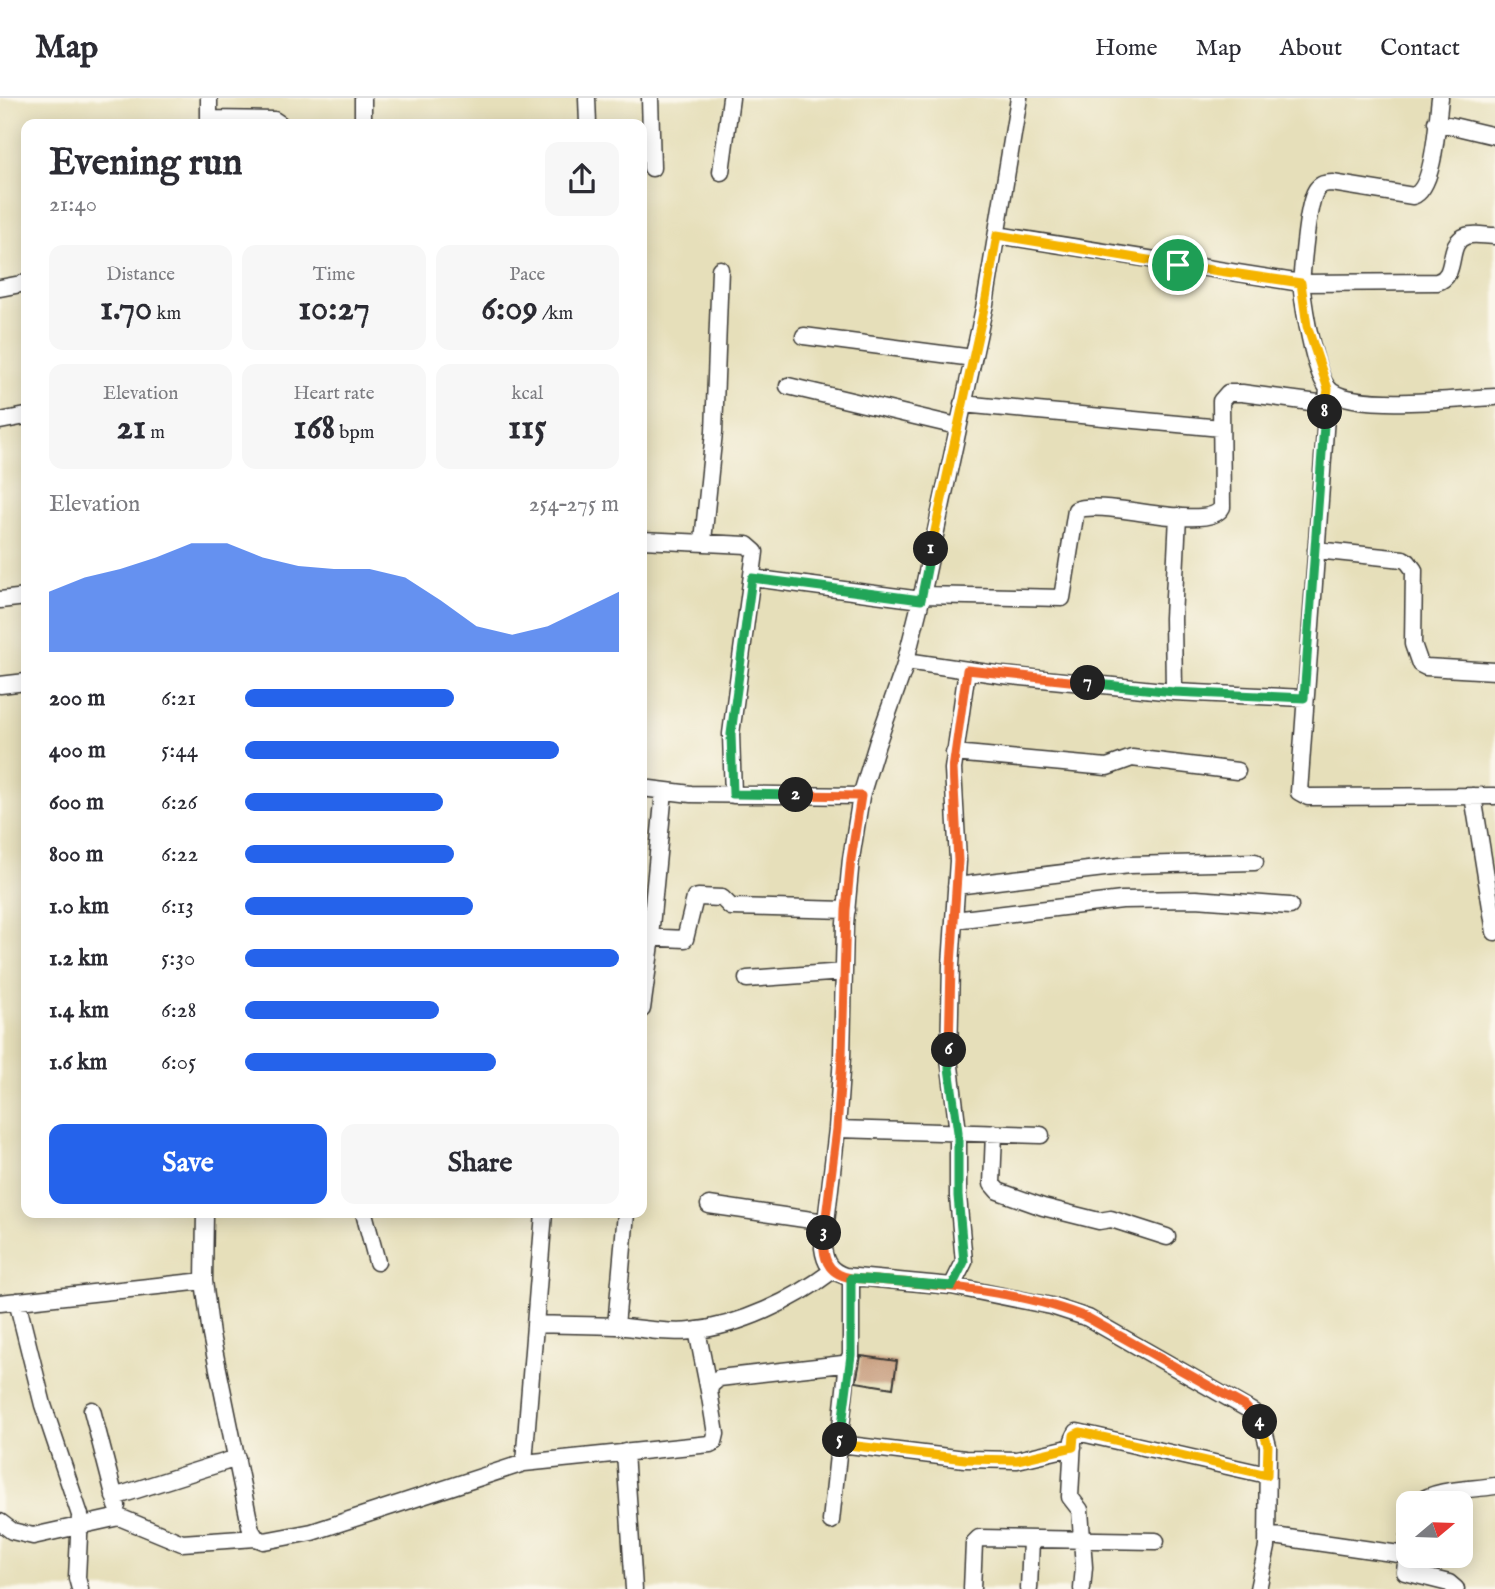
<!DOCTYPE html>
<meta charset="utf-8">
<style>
:root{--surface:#fff;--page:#f7f7f7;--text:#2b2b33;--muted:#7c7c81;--line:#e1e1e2;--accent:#2563eb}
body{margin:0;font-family:"IM FELL English",serif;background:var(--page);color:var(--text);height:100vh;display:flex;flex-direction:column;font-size:26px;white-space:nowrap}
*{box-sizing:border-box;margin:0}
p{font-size:23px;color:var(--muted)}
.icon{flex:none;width:38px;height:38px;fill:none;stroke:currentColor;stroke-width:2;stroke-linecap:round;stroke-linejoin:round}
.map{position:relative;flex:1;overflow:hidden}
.panel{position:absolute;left:21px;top:21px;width:626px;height:1099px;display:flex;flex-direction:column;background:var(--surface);border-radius:14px;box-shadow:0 4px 18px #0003}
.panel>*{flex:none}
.needle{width:46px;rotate:71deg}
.tools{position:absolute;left:1396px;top:1393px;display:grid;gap:14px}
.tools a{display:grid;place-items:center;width:77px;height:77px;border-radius:14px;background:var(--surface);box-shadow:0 4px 18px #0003;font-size:35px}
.pin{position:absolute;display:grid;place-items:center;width:60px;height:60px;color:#fff;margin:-30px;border:4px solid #fff;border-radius:50%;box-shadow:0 2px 7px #0007}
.km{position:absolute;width:35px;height:35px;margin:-18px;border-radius:50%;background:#222;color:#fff;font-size:19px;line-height:35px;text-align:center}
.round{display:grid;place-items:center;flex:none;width:74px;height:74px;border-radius:14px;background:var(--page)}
.head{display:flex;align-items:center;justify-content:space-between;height:119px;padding:0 28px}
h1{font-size:38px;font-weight:800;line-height:52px}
.stats{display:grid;grid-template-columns:repeat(3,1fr);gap:10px;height:119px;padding:7px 28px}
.stats div{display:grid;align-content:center;border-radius:14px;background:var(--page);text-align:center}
.stats b{font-size:35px;font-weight:800}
.stats small{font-size:19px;font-weight:400}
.stats p{font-size:19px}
.chart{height:196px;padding:14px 28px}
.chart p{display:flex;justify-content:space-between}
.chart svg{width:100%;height:126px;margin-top:7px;fill:var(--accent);opacity:.7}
.cta{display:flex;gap:14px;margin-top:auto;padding:14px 28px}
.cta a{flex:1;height:80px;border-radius:14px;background:var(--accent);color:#fff;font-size:28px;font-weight:800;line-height:80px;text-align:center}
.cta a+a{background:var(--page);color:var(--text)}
ul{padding:0 28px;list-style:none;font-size:23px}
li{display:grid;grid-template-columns:112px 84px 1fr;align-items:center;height:52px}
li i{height:18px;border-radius:9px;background:var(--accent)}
header{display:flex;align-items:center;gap:42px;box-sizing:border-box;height:98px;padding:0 35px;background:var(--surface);border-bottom:2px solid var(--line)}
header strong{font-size:33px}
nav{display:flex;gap:38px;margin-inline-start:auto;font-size:24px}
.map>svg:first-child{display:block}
.building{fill:#c9a082}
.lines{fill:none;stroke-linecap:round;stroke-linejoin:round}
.minor-casing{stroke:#3a3934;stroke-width:19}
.minor{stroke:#fff;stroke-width:16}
.split-1-casing{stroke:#fff;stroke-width:14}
.split-2-casing{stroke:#fff;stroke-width:14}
.split-3-casing{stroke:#fff;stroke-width:14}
.split-4-casing{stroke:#fff;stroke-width:14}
.split-5-casing{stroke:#fff;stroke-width:14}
.split-6-casing{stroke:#fff;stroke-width:14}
.split-7-casing{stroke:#fff;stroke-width:14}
.split-8-casing{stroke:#fff;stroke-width:14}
.split-9-casing{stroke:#fff;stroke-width:14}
.split-1{stroke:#f5b400;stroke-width:9}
.split-2{stroke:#22a559;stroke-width:9}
.split-3{stroke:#f0652b;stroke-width:9}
.split-4{stroke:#f0652b;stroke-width:9}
.split-5{stroke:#f5b400;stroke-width:9}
.split-6{stroke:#22a559;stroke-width:9}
.split-7{stroke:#f0652b;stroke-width:9}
.split-8{stroke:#22a559;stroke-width:9}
.split-9{stroke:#f5b400;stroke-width:9}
</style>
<header>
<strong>Map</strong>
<nav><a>Home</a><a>Map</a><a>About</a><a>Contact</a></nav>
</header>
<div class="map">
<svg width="1495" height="1491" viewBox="0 0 1495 1491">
<rect width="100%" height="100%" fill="#fbf7ec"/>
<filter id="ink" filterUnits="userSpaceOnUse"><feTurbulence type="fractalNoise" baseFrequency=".0143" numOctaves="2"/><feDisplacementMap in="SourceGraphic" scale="14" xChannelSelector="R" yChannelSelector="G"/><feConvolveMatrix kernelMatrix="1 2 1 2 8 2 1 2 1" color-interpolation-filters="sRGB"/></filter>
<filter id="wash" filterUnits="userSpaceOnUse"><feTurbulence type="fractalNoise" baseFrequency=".00686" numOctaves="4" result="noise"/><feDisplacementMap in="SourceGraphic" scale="28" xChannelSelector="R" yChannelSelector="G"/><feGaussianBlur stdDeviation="1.57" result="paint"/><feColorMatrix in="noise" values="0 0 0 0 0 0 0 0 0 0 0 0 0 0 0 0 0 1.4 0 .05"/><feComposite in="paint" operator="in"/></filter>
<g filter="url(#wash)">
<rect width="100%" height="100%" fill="#e6dfba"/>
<g id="blocks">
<path class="building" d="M861,1258L897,1263L893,1290L856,1284Z"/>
</g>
</g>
<g filter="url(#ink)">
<use href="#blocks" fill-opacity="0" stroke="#3a3934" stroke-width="2"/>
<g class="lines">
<g class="minor-casing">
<path id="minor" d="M209,0V26
M587,0L588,26
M650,0L652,70
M1019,0L985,206L921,502L904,570L877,646L861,698L851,761L845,825L842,959L837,1031L823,1150C825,1165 830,1173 845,1178L952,1188L1051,1208L1088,1220L1253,1314L1263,1329L1268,1348L1267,1449L1258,1491
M1440,0C1437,22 1435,91 1413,98L1332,85C1325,85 1321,86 1317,91C1307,103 1303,166 1301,185L1437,184C1459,178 1445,145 1466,138C1474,135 1486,138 1495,138
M209,21L274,22L280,26
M1436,24L1495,38
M363,26V0
M721,74L731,0
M997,137L1301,185C1304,210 1313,270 1327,289C1346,315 1462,300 1495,299
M0,190L26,185
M804,238L973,260
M788,288L957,328
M1328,291L1299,694L1308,699L1495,698
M962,306L1221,330
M0,323L26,318
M642,442L747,447L755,454L731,636L733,697
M703,443L714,334L720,171
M1316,452L1403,461L1408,464L1414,472L1413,546L1420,566L1426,569L1495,573
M752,480L921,502
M921,497L1062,500L1076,412C1104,400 1209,436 1222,409L1221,303L1228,295H1242L1326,306
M0,502L26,499
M906,563L1002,577L1174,594L1304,600
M0,587L26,584
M1174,594L1173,520L1178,418
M954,655L1107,669L1132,660L1237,673
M642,690L691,696L861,698
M1473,698L1495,834
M956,788L1129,767L1255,764
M954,822L1122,802L1196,801L1290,808
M642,839L685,841L695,800L698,799L722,800L731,809L847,812
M650,839L664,693
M747,881L844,874
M642,911L652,839
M837,1031L1041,1037
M994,1035L992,1086L998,1093L1043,1109L1099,1123L1111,1121L1167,1139
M709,1107L825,1124
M205,1115L204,1183L211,1237L251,1432L256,1440L264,1443L312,1434L524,1365L710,1346L714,1344L716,1336L709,1293L711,1287L719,1280L843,1266L848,1263L851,1257V1179
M364,1115L377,1164
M952,1188L964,1164L958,1098V1034L949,960L951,867L958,763L953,671L967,572
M17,1203L43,1307L80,1417L77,1480L80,1491
M0,1205L204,1183
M535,1226C562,1227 589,1227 616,1228C640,1230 666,1236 691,1233C740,1228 794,1202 832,1173
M616,1228L626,1115
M697,1232L709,1293
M92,1312L117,1408
M840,1346L965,1361L1017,1362L1073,1349
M625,1354L634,1491
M524,1365L544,1115
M114,1399L237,1360
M1417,1405C1437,1390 1471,1392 1495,1388
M831,1423L848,1263
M0,1424L12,1433L33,1438L119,1419L182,1445L256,1440
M1267,1437L1406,1457
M1409,1438L1405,1474L1449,1485L1456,1491
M972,1491L974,1445L979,1440L1156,1443
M1029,1491L1031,1442
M1082,1491L1084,1469L1080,1412L1070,1399L1073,1342L1077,1334L1267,1377"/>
</g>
<use href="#minor" class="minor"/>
</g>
</g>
<g class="lines" filter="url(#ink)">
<g class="split-1-casing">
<path id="split-1" d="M931,451L985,206L997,137L1178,167"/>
</g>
<g class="split-2-casing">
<path id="split-2" d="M796,697L733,696L731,636L752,480L921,502L931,451"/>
</g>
<g class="split-3-casing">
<path id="split-3" d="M796,697L861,698L851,761L846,812L842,959L837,1031L824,1135"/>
</g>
<g class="split-4-casing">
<path id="split-4" d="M824,1135C822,1158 826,1176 851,1180C926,1186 1019,1191 1088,1220L1245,1308L1260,1324"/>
</g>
<g class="split-5-casing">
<path id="split-5" d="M840,1342V1346L965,1361L1017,1362L1073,1349L1074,1337L1080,1334L1267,1377L1268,1348L1260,1324"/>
</g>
<g class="split-6-casing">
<path id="split-6" d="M840,1342L851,1257V1180L952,1188L964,1164L958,1098V1034L949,970V952"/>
</g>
<g class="split-7-casing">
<path id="split-7" d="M949,952L951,867L958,763L953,671L967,572L1088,585"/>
</g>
<g class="split-8-casing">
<path id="split-8" d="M1088,585L1174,594L1304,600L1325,314"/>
</g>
<g class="split-9-casing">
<path id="split-9" d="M1178,167L1301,185L1307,228L1328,291L1325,314"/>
</g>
<use href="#split-1" class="split-1"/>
<use href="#split-2" class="split-2"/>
<use href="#split-3" class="split-3"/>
<use href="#split-4" class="split-4"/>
<use href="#split-5" class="split-5"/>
<use href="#split-6" class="split-6"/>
<use href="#split-7" class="split-7"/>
<use href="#split-8" class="split-8"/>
<use href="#split-9" class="split-9"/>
</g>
</svg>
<div class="tools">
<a><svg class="needle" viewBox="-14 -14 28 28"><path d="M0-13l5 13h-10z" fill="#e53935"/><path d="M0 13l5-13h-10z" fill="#7c7c81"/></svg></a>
</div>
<div class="pin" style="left:1178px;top:167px;background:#1e9e55"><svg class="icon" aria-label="arrive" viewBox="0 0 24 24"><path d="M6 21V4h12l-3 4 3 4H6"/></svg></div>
<b class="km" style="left:931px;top:451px">1</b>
<b class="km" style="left:796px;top:697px">2</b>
<b class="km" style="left:824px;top:1135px">3</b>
<b class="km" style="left:1260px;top:1324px">4</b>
<b class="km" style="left:840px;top:1342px">5</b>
<b class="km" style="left:949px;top:952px">6</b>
<b class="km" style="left:1088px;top:585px">7</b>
<b class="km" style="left:1325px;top:314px">8</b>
<section class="panel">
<div class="head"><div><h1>Evening run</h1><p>21:40</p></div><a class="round"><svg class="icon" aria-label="share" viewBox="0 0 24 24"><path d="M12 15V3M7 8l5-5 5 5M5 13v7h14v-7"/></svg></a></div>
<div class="stats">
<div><p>Distance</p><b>1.70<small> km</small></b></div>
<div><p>Time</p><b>10:27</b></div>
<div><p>Pace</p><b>6:09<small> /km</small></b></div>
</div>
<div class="stats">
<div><p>Elevation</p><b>21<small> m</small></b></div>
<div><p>Heart rate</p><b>168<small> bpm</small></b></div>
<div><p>kcal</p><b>115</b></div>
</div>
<div class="chart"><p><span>Elevation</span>254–275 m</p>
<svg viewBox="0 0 160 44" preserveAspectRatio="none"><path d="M0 44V23L10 18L20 15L30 11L40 6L50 6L60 11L70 14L80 15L90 15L100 18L110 26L120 35L130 38L140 35L150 29L160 23V44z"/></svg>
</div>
<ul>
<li><b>200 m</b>6:21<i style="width:56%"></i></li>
<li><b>400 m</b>5:44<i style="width:84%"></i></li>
<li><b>600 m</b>6:26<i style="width:53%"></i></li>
<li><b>800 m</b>6:22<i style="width:56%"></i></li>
<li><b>1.0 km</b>6:13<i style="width:61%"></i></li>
<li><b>1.2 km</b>5:30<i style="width:100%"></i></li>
<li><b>1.4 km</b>6:28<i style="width:52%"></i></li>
<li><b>1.6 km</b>6:05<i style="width:67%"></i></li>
</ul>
<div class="cta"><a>Save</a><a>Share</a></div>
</section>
</div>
